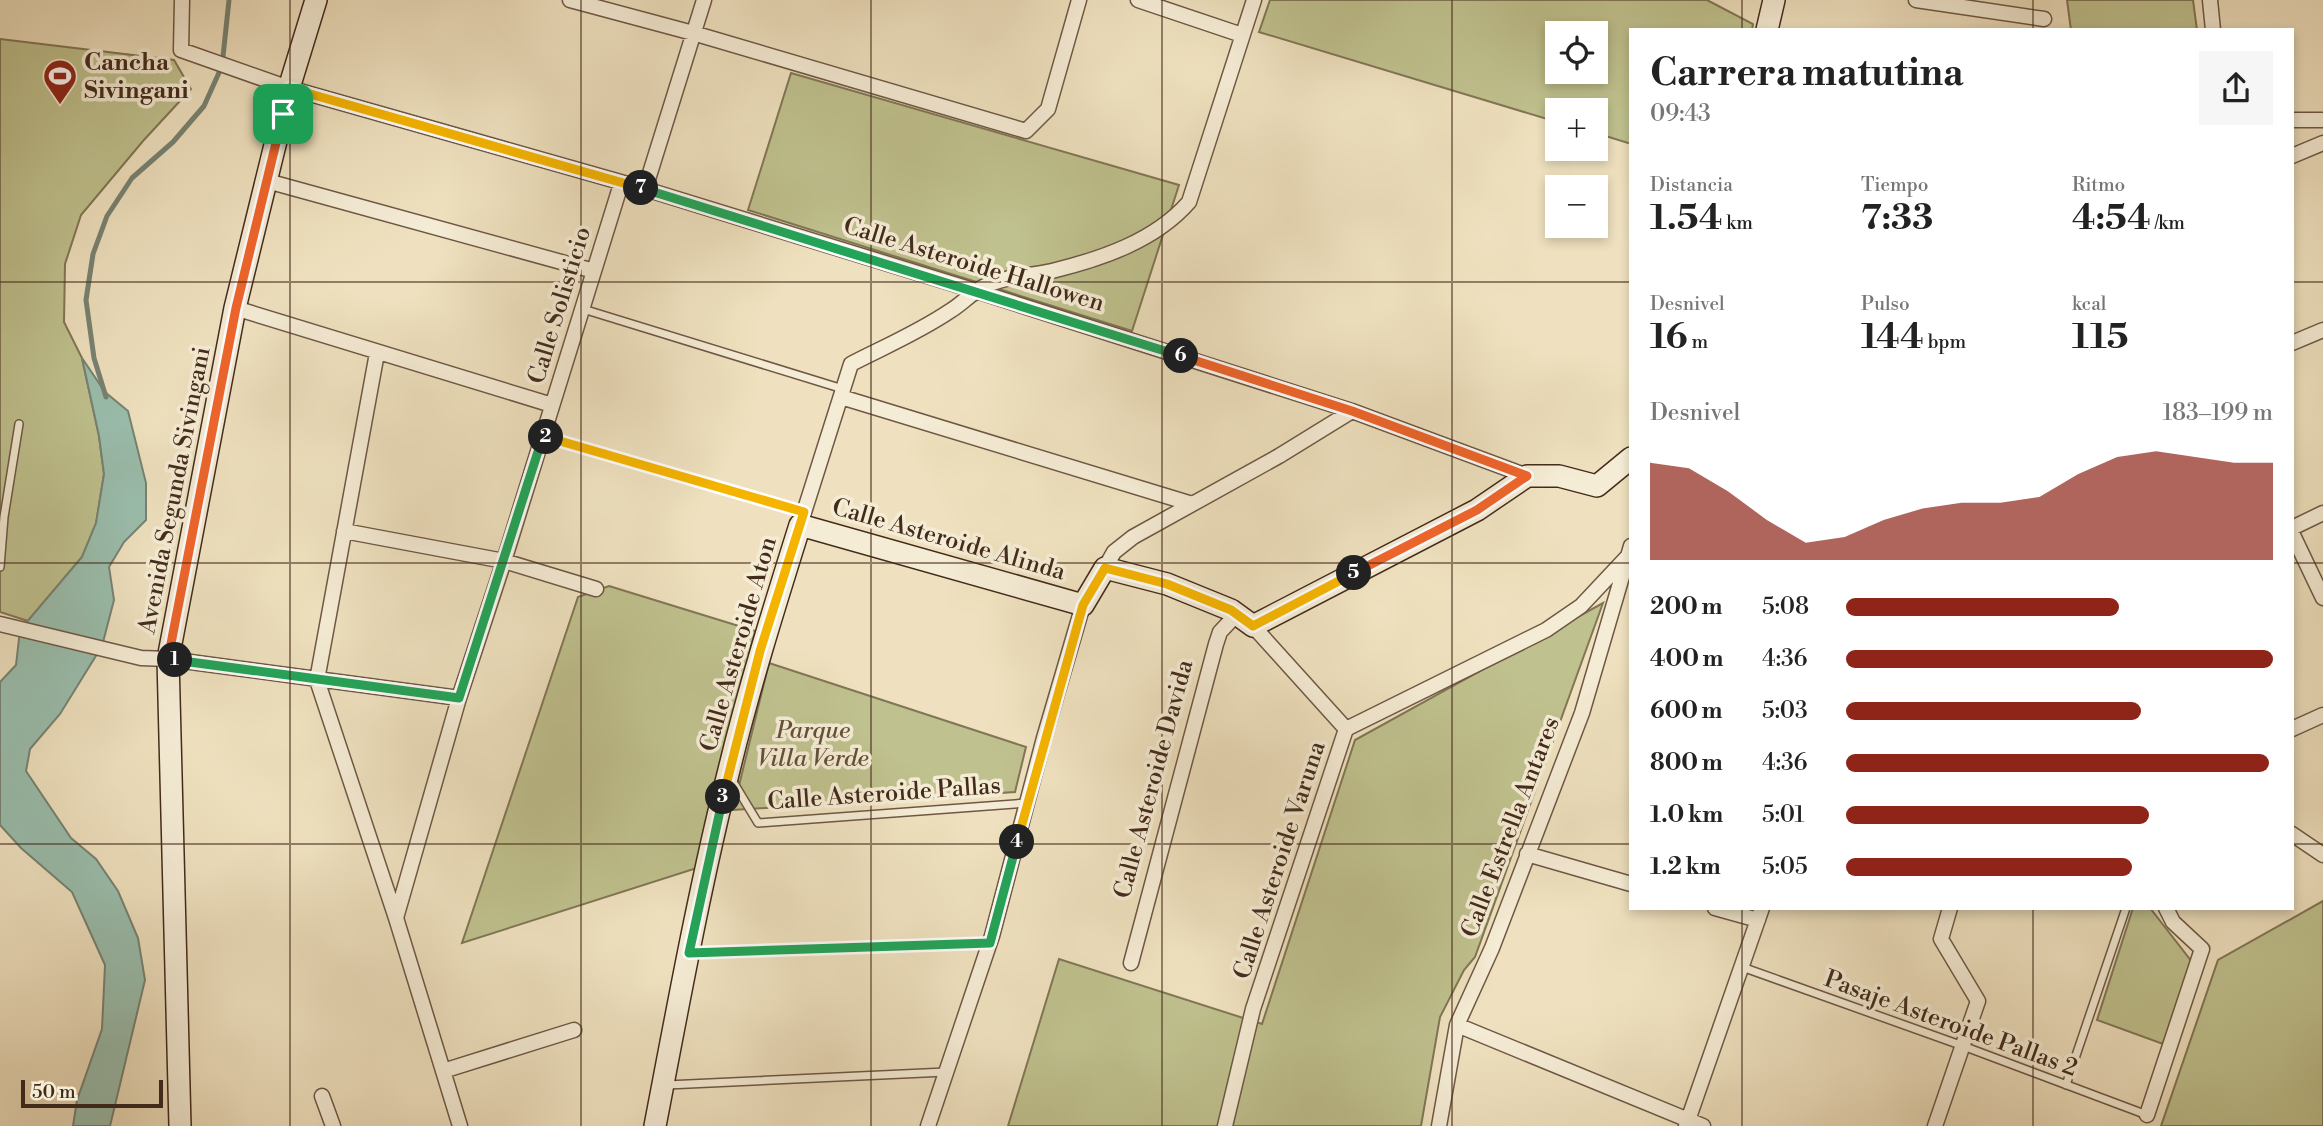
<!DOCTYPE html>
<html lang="es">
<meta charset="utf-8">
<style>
:root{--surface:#fff;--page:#f6f6f6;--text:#222;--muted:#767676;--accent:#8f2418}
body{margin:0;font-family:"Libre Bodoni",serif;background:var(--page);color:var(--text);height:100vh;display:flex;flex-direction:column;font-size:26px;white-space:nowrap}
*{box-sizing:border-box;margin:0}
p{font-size:23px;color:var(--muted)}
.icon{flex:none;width:38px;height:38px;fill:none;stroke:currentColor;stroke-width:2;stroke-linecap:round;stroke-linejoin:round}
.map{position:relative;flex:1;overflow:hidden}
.details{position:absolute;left:1629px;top:28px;width:665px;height:882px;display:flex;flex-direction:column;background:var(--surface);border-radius:0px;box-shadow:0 4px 10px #0003}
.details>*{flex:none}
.fabs{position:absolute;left:1545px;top:21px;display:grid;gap:14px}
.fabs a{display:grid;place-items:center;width:63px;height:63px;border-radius:0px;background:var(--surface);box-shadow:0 4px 10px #0003;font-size:35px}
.scale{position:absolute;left:21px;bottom:18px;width:142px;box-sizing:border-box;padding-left:7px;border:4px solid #432b1c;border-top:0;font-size:19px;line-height:24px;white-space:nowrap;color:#432b1c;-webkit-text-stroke:5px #f5ecd5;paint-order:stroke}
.pin{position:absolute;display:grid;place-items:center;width:60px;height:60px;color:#fff;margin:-30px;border-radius:14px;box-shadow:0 4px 10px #0006}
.km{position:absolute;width:35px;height:35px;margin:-18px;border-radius:50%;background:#222;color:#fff;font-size:19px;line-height:35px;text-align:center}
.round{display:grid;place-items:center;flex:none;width:74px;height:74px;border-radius:0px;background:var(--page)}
.head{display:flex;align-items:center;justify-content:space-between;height:119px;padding:0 21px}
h1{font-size:38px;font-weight:800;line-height:52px}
.metrics{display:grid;grid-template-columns:repeat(3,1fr);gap:10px;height:119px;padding:7px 21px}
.metrics div{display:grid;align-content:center}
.metrics b{font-size:35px;font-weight:800}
.metrics small{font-size:19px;font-weight:400}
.metrics p{font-size:19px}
.chart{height:196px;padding:14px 21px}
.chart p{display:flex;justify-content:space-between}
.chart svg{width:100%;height:126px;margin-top:7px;fill:var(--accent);opacity:.7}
ul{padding:0 21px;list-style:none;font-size:23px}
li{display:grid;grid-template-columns:112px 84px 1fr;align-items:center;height:52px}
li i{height:18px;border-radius:9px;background:var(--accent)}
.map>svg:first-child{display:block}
.green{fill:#bfc18e;stroke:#817655;stroke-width:2;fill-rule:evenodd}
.water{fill:#9abead;stroke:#778373;stroke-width:2}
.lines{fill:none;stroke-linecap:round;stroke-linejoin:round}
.stream{stroke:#778373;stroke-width:5}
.lane-casing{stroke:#6e5845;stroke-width:10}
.street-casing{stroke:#6e5845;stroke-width:17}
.secondary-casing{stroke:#432b1c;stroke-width:24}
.lane{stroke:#f5ecd5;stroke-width:7}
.street{stroke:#f5ecd5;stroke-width:14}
.secondary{stroke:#f5ecd5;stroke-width:21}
.split-1-casing{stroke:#fff;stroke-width:14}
.split-2-casing{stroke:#fff;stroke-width:14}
.split-3-casing{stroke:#fff;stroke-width:14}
.split-4-casing{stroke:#fff;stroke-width:14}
.split-5-casing{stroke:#fff;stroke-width:14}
.split-6-casing{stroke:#fff;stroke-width:14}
.split-7-casing{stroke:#fff;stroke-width:14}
.split-8-casing{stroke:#fff;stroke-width:14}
.split-1{stroke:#f0652b;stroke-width:9}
.split-2{stroke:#22a559;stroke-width:9}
.split-3{stroke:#f5b400;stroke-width:9}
.split-4{stroke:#22a559;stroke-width:9}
.split-5{stroke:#f5b400;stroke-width:9}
.split-6{stroke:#f0652b;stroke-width:9}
.split-7{stroke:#22a559;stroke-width:9}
.split-8{stroke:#f5b400;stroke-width:9}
.grid{fill:none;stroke:#432b1c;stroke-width:2;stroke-opacity:0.55}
.labels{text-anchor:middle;stroke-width:7;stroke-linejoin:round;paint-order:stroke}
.poi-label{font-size:24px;font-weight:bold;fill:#432b1c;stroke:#f5ecd5;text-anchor:start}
.street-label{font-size:24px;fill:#432b1c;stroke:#f5ecd5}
.park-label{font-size:24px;font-style:italic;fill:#625038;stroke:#f5ecd5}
</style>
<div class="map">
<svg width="2323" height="1126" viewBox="0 0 2323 1126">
<rect width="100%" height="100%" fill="#efe1bf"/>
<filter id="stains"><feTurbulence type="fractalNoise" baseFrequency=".00286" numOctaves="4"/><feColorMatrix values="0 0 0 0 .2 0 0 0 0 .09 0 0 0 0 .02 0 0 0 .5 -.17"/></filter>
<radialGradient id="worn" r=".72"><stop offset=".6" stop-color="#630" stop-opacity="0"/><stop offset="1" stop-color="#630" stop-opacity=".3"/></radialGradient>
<path class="green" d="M1270,0H1707L1753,24L1752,30H1631V144L1596,133V110H1558L1557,122L1259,32ZM1558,33H1596V72H1558Z
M2067,0H2193L2197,30H2071Z
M0,39L174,60L191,89L143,141L81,215L65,264L64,322L82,358L99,436L104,474L96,524L82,557L28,621L0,612Z
M791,73L1179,185L1132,331L748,210Z
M609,586L755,631L697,868L462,943L578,597Z
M1603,603L1475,957L1464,970L1440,1017L1421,1126H1008L1059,959L1262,1024L1355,740Z
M769,663L1026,747L1015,792L733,810Z
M2323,901V1126H2161L2218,960Z
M2133,908H2150L2192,962L2163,1044L2097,1020Z"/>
<path class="water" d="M82,358L105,392L128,411L146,483V520L124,542L109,567L114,600L102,646L60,714L30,749L26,771L71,838L96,859L118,891L138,938L145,980L110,1126H73L77,1100L102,1029L105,965L72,892L21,848L0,825V682L16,665L20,630L82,557L96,523L104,474L99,436Z"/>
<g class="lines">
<path class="stream" d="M106,397L94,358L86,300L93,254L107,216L132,178L173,142L204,106L222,66L229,0"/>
<g class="lane-casing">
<path id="lane" d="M583,309L843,389
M543,436L804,512
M0,567L4,517L19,424
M732,780L758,823L1027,803
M690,953L989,943
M1742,967L1963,1046L2147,1115
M667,1085L946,1072
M2066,1085L2126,908"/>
</g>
<g class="street-casing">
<path id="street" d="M182,0L181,50L289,88L645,189L976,291L1352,411L1527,476
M570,0L693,33L1026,131L1048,109L1079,0
M1138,0L1242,35
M1916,0L2044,19
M2210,0L2213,30
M2292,120H2323
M2292,156L2323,143
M267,181L594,271
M645,189L704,0
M235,308L552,405
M2292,343L2323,330
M377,353L317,680L396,918L460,1126
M841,397L1192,504
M800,525L851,364C884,347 919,332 950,311C962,304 972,292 985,286C1006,276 1030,276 1052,271C1101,259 1155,241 1189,202L1254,0
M2292,528L2323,513
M344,531L504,561L596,589
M2292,533L2323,598
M1105,568L1114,552L1133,537L1279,456L1352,411
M0,624L141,658L168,659L459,698
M1253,626L1346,729
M2292,729L2323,715
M2292,834L2323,855
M1527,854L1631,884
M1715,908L1758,920
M396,918L459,698L504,561L621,184
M1131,963L1216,644L1220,632L1237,614
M1457,1025L1703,1126
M443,1071L574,1030
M322,1096L333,1126
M2147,1115L2202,949L2173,922L2166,908
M928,1126L992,936L1044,738L1083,605
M1225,1126L1253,1009L1346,729L1546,630L1581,606L1628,556
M1439,1126L1457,1025L1492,948L1582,713L1631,546
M1686,1126L1762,908
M1935,1126L1978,1001L1941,939L1950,908"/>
</g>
<g class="secondary-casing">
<path id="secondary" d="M1767,30L1774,0
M180,1126L168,659L235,308L289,88L316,0
M655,1126C678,1006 700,885 730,766C750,684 775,605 800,525L1083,605L1105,568L1167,584L1231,610L1253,626L1477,510L1527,476H1559L1597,486L1631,458"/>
</g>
<use href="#lane" class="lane"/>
<use href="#street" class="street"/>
<use href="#secondary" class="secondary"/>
</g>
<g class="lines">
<g class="split-1-casing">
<path id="split-1" d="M175,660L168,659L236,308L283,114"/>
</g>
<g class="split-2-casing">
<path id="split-2" d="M175,660L459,698L543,436L546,437"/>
</g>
<g class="split-3-casing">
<path id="split-3" d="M546,437L804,512L760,651L723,797"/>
</g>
<g class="split-4-casing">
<path id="split-4" d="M723,797L689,953L990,943L1017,842"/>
</g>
<g class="split-5-casing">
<path id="split-5" d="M1017,842L1083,605L1105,568L1167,584L1231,610L1253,626L1354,573"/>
</g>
<g class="split-6-casing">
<path id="split-6" d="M1181,356L1352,411L1527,476L1477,510L1354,573"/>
</g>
<g class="split-7-casing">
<path id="split-7" d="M641,188L1181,356"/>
</g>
<g class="split-8-casing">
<path id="split-8" d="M283,114L289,88L641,188"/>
</g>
<use href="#split-1" class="split-1"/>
<use href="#split-2" class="split-2"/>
<use href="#split-3" class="split-3"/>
<use href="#split-4" class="split-4"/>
<use href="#split-5" class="split-5"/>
<use href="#split-6" class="split-6"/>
<use href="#split-7" class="split-7"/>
<use href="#split-8" class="split-8"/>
</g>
<path class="grid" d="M290,0V1126M581,0V1126M871,0V1126M1162,0V1126M1452,0V1126M1742,0V30M2033,0V30M0,282H1631M2292,282H2323M0,563H1631M2292,563H2323M0,844H1631M2292,844H2323M1742,908V1126M2033,908V1126"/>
<defs>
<g id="stadium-pin" transform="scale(1.75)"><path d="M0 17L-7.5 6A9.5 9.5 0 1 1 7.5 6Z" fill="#8f2418" stroke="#f5ecd5"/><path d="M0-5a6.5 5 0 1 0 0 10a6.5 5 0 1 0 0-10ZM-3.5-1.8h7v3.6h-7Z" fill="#fff"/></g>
</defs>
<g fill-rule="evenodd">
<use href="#stadium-pin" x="60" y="76"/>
</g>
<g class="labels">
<g class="poi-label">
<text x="84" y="70">Cancha<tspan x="84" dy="28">Sivingani</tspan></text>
</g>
<g class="street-label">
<text transform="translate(974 264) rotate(17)" y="8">Calle Asteroide Hallowen</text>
<text transform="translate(559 305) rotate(-73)" y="8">Calle Solisticio</text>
<text transform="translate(174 490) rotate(-79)" y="8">Avenida Segunda Sivingani</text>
<text transform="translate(949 539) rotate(16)" y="8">Calle Asteroide Alinda</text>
<text transform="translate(738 644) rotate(-74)" y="8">Calle Asteroide Aton</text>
<text transform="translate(1153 779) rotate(-75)" y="8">Calle Asteroide Davida</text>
<text transform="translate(884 793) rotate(-4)" y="8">Calle Asteroide Pallas</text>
<text transform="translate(1510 827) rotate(-69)" y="8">Calle Estrella Antares</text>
<text transform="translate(1279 860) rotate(-72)" y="8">Calle Asteroide Varuna</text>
<text transform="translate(1951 1023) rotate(20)" y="8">Pasaje Asteroide Pallas 2</text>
</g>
<g class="park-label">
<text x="813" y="738">Parque<tspan x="813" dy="28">Villa Verde</tspan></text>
</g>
</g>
<rect width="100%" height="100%" filter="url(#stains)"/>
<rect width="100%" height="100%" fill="url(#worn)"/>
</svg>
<div class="fabs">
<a><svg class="icon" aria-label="locate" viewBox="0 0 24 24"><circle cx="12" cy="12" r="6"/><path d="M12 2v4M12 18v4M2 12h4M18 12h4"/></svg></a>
<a>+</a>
<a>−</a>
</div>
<div class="scale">50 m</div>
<div class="pin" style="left:283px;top:114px;background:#1e9e55"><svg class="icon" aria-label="arrive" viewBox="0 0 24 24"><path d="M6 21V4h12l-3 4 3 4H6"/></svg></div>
<b class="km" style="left:175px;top:660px">1</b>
<b class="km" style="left:546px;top:437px">2</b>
<b class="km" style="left:723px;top:797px">3</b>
<b class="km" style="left:1017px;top:842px">4</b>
<b class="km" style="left:1354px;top:573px">5</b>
<b class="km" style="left:1181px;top:356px">6</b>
<b class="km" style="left:641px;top:188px">7</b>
<section class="details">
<div class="head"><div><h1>Carrera matutina</h1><p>09:43</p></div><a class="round"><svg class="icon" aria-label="share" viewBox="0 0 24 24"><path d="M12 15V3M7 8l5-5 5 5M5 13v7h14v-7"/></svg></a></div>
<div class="metrics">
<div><p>Distancia</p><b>1.54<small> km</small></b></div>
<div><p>Tiempo</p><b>7:33</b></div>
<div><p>Ritmo</p><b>4:54<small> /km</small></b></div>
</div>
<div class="metrics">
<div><p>Desnivel</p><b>16<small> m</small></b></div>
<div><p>Pulso</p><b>144<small> bpm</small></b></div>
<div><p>kcal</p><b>115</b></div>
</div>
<div class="chart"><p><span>Desnivel</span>183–199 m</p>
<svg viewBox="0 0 160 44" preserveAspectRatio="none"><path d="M0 44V10L10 12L20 20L30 30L40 38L50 36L60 30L70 26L80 24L90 24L100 22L110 14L120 8L130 6L140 8L150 10L160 10V44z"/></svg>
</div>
<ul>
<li><b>200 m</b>5:08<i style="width:64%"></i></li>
<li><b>400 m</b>4:36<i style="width:100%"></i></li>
<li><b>600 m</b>5:03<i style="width:69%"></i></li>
<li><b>800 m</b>4:36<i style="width:99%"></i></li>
<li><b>1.0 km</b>5:01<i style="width:71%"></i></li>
<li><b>1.2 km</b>5:05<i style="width:67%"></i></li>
</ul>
</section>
</div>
